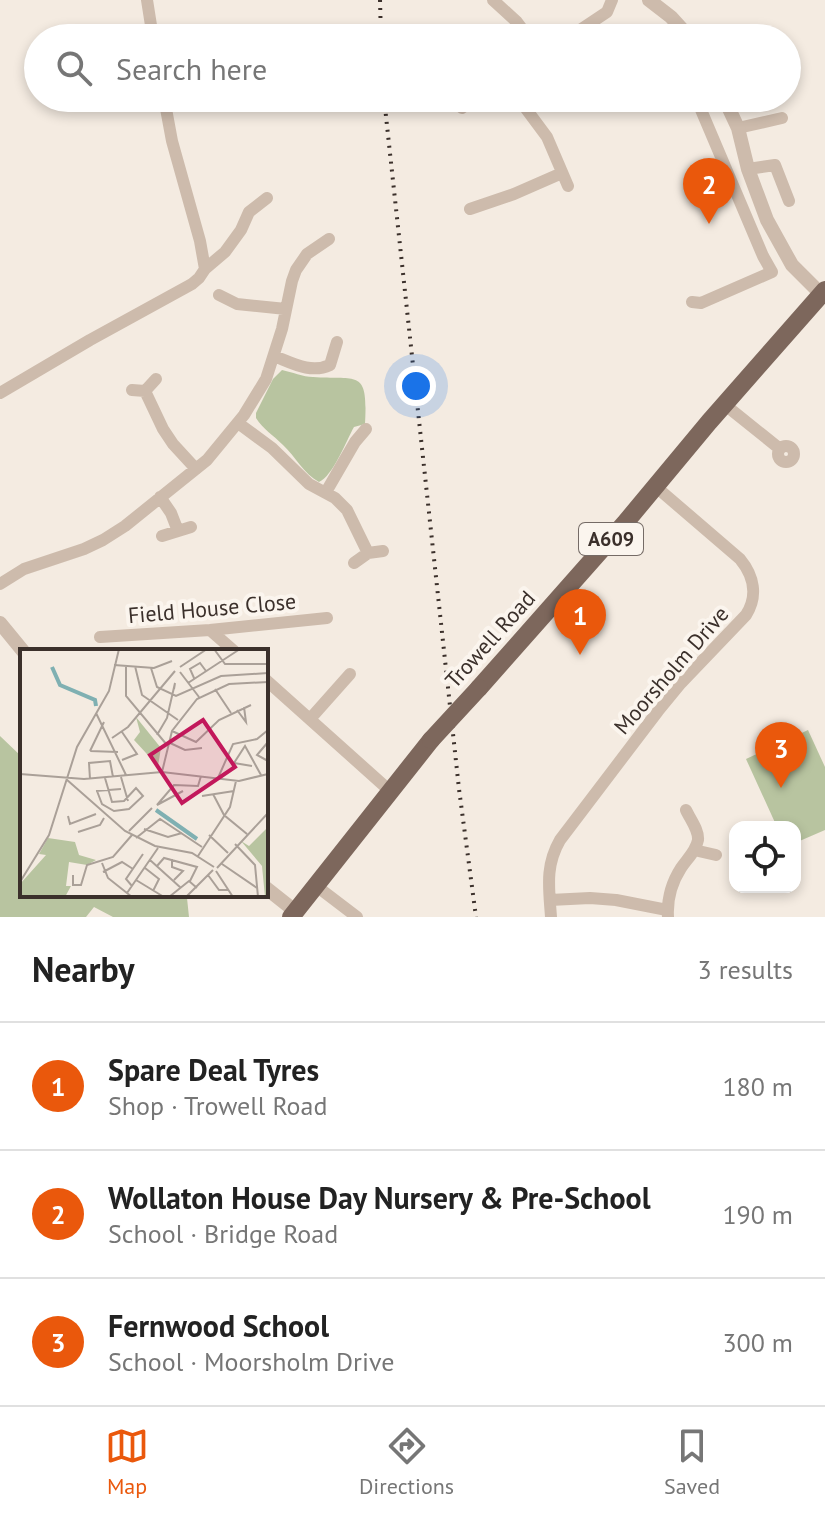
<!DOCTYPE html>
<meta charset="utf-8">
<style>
:root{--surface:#fff;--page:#f6f6f6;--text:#222;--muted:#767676;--line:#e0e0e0;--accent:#ea580c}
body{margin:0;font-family:"PT Sans",sans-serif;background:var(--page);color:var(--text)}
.controls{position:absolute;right:24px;bottom:24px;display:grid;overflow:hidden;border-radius:16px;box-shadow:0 4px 12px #0003}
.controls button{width:72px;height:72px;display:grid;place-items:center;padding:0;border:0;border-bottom:2px solid var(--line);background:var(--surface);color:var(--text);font:40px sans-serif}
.you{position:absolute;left:416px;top:386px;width:28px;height:28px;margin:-20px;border:6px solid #fff;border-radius:50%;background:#1a73e8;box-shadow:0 0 0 12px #1a73e833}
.badge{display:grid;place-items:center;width:52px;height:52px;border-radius:50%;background:var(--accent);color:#fff;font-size:26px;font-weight:700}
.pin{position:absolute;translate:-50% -66px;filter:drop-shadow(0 2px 4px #0008)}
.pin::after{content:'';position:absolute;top:42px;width:28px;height:24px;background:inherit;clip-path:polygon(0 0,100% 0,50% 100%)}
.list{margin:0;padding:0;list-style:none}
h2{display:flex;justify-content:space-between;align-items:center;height:104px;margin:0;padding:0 32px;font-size:34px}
h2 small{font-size:26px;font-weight:400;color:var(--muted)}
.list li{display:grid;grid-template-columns:52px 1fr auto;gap:24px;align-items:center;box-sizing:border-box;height:128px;padding:0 32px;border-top:2px solid var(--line)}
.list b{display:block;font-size:30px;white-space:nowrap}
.list p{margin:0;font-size:26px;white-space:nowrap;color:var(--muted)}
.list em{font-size:26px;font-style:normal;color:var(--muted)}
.icon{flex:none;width:44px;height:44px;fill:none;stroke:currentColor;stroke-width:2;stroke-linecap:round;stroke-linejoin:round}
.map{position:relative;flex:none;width:825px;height:917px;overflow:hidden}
.search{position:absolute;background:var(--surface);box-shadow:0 4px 12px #0003;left:24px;right:24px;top:24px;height:88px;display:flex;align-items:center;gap:20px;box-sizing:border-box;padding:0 28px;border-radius:44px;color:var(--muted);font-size:30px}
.sheet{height:488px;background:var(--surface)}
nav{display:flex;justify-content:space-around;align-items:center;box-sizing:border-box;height:112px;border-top:2px solid var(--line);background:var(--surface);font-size:22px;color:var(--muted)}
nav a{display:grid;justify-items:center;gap:4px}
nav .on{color:var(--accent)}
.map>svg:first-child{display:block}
.green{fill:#b8c4a0}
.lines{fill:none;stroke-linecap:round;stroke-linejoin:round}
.minor{stroke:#cdbbac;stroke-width:12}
.tertiary{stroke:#cdbbac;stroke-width:14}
.primary{stroke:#7d675c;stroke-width:18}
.rail{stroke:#3b302b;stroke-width:4;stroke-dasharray:2 6;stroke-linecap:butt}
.primary-bridge{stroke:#7d675c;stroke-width:18}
.labels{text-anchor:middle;stroke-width:8;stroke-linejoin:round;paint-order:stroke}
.shield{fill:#fbf5ee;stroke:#756b66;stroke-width:2}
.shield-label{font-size:20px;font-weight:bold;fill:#3b302b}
.street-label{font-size:22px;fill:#3b302b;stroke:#fbf5ee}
.inset-river{fill:none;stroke:#7fb0b2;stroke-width:4}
.inset-road{fill:none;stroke:#aaa098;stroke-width:2}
.view{fill:#c2185b;fill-opacity:0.15;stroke:#c2185b;stroke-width:4}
.inset-edge{fill:none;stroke:#3b302b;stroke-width:4}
</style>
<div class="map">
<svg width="825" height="917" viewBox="0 0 825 917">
<rect width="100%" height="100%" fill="#f4ebe1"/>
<path class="green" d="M 282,370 C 292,372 303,377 313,377 C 359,380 368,369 365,424 L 354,427 C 346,441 333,476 319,482 C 304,474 295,456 283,445 C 273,435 263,429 256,418 L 256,413 L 273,379 Z
M 808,730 L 825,767 L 825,830 L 795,843 L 795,827 L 777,827 L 746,759 Z
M 0,736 L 22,757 L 22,895 L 182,895 L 187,898 L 189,917 L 113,917 L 94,907 L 86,917 L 0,917 Z"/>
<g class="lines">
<path class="minor" d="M 147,0 L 153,38
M 493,0 L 517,22 L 529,38
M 667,32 L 670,38
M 568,38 L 607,12 L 612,0
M 518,98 L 547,137 L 568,186
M 462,108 L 466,98
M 738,128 L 782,118
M 748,169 L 775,165 L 789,201
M 470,209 L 514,194 L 562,173
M 205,269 L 225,252 L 241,230 L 249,212 L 267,198
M 219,295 L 237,304 L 286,309
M 692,302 L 701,303 L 772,272 L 763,256 L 696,98
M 274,356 C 292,363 311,374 330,365 L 337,342
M 132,390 L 145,391 L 156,379
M 145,391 L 163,429 L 173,444 L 196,469
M 0,393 L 90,340 L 192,284 L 199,278 L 205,269 L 200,241 L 172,141 L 164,98
M 724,404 L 780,449
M 238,423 L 272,448 L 309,484 L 335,498 L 347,510 L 368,553
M778 454a8 8 0 1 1 16 0a8 8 0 1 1-16 0Z
M 326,492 L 355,442 L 366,429
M 160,497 L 171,513 L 178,531
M 162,536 L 191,527
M 354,563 L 368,553 L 383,551
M 0,584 L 24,569 L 84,549 L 103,540 L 125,526 L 207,460 L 244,415 L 266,379 L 282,329 L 292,281 L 296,270 L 307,254 L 329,239
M 210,630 L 234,651
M 100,637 L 210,630 L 327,618
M 266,680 L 390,791
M 310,719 L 350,674
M 694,850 L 716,855
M 315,885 L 357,917
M 550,900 L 590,898 L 616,900 L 667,910
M 551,917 C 549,888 545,866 560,840 L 658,711 L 681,683 L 746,615 C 758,596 754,576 740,559 L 655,486
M 668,917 C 667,900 672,882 681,868 C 687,859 696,851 698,840 C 699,830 690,819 686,810"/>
<path class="tertiary" d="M 649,0 L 671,17 L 690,38
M 724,98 L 738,128 L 748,169 L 767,220 L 792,265 L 821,294
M 0,623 L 23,651
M 266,888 L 295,911"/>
<path class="primary" d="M 479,688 L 625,523 L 709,422 L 825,290
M 291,917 L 431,740"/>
<path class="rail" d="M 380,0 L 381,38
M 384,98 L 459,789 L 476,917"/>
<path class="primary-bridge" d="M 431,740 L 479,688"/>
</g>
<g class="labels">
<rect class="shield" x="579" y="523" width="64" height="32" rx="6"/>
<g class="shield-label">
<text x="611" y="546">A609</text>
</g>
<g class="street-label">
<text transform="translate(212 608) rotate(-5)" y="8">Field House Close</text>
<text transform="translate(490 639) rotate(-48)" y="8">Trowell Road</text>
<text transform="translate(671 670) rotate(-49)" y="8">Moorsholm Drive</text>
</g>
</g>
<g transform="translate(20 649)">
<rect width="248" height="248" fill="#f4ebe1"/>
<path d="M 116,68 L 141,99 L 138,117 L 114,91 L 120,83 ZM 248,178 L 248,248 L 245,248 L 242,217 L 221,192 L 229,197 ZM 28,189 L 55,193 L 59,206 L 76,211 L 67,216 L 49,213 L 46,237 L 51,237 L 45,248 L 0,248 L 0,235 L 26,206 L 19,205 Z" fill="#b8c4a0"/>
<path class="inset-river" d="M 32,18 L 40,36 L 75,51 L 76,57M 136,161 L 177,190"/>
<path class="inset-road" d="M 194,0 L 205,15 L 248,15M 94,16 L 134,19 L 152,12M 106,16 L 106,47 L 147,96M 115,17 L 122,46 L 158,71M 160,18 L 187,0M 131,19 L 137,38 L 156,47 L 201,27 L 248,24M 160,23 L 179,48M 174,29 L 170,20 L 180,14 L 186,22M 168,34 L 220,0M 195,40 L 211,64M 217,61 L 226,73 L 224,58M 76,64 L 106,126M 152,82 L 176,93 L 199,71 L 231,56M 102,83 L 117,105 L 102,111M 137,86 L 147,69 L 155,34 L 154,40M 92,89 L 108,78 L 155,22M 148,93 L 165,101 L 182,99M 248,93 L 237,106 L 248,112M 70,102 L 84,73M 70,102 L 98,103M 232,117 L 214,114 L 225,97 L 241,126M 142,123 L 152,82 L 177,50 L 209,35 L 248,33M 0,125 L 64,130 L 142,123 L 219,132 L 248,125M 101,128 L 108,152M 198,129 L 213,95 L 237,90 L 248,81M 46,130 L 105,182 L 135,197 L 172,204 L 194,218M 70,130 L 69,114 L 90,112 L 93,128M 76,142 L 101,140M 77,142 L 82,155 L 94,162 L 109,160 L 123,147 L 116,139 L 104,152 L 92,153 L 85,129M 163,142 L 137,156 L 154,136 L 178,137 L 181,127M 193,145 L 204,166 L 227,185M 182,147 L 214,142M 48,167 L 50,175 L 76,165M 124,180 L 148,188 L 162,184M 109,182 L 132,159M 58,183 L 80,176 L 84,169M 189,186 L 208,204M 116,189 L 140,170 L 182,198M 215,195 L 235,216 L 238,248M 178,207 L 210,158 L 216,132M 152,210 L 152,218 L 163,222 L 154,231M 130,211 L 161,239M 82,214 L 88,229 L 112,248M 202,215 L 237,239M 137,217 L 144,209 L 177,218 L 170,232M 125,219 L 139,230 L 133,242M 197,219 L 248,164M 196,222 L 213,248M 83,223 L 102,213 L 113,220M 53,226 L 53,236 L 61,236 L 67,216 L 93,208 L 112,186M 188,226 L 199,241 L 209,241M 116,231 L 144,248M 0,233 L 29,186 L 57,98 L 89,42 L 99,0M 112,237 L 106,230 L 123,205M 107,244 L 138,199M 149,248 L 169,232 L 177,239M 166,248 L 193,221"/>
<path class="view" d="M 183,71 L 215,118 L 162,154 L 130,106 Z"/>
<rect width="248" height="248" class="inset-edge"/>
</g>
</svg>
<div class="controls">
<button><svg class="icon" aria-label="locate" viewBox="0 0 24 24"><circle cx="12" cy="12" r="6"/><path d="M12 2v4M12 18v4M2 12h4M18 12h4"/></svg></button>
</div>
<div class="you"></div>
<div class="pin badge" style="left:580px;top:655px">1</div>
<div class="pin badge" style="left:709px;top:224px">2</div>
<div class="pin badge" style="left:781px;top:788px">3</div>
<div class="search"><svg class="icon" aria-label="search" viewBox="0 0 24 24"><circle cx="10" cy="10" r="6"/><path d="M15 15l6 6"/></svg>Search here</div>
</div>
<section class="sheet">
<h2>Nearby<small>3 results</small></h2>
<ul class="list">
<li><span class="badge">1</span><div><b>Spare Deal Tyres</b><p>Shop · Trowell Road</p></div><em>180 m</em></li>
<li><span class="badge">2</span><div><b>Wollaton House Day Nursery &amp; Pre-School</b><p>School · Bridge Road</p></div><em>190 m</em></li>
<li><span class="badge">3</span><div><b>Fernwood School</b><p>School · Moorsholm Drive</p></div><em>300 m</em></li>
</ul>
</section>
<nav>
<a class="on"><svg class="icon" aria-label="map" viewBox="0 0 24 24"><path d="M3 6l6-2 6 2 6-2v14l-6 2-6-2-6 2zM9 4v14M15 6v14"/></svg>Map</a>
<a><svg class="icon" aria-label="directions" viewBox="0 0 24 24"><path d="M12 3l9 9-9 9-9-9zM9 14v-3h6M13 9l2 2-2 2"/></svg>Directions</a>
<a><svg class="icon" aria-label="saved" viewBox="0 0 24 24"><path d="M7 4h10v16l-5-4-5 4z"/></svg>Saved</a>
</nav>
